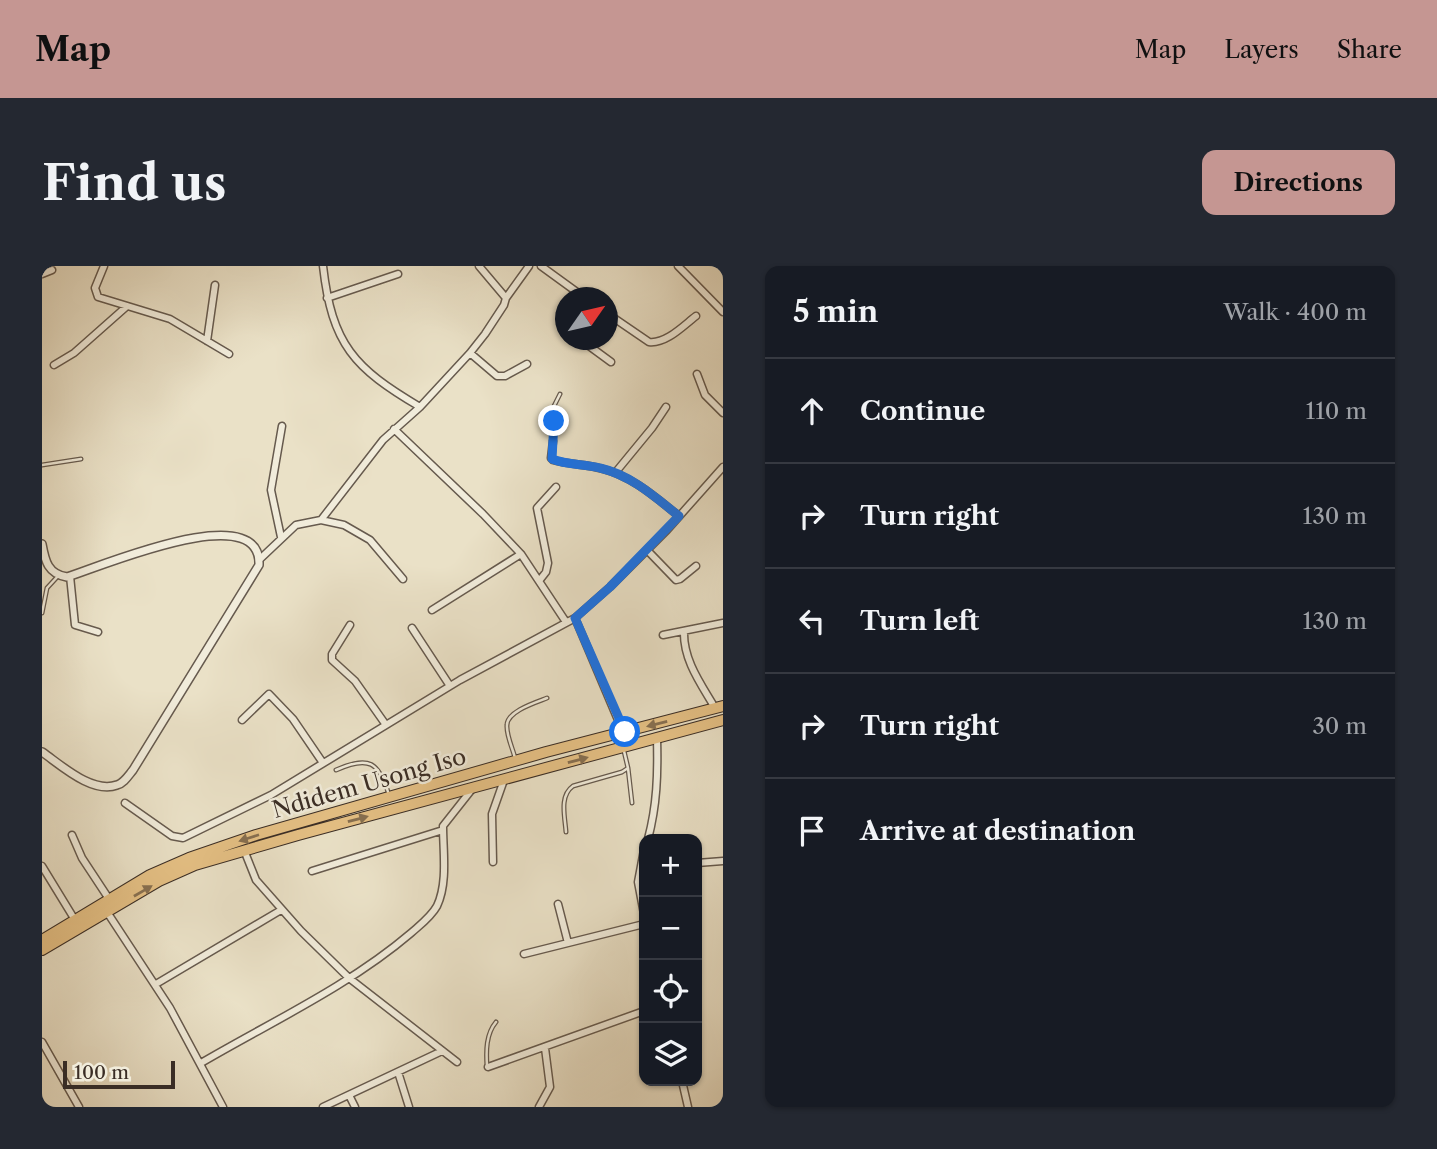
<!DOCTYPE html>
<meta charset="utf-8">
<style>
:root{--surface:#171b24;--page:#242831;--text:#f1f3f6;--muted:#9ea1a6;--line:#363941;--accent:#c59692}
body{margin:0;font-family:"Libre Caslon Text",serif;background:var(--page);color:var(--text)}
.controls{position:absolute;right:21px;bottom:21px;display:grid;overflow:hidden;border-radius:14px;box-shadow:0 2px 5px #0004}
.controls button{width:63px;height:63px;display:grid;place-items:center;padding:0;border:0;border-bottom:2px solid var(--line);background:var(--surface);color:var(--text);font:35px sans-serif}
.compass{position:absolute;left:513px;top:21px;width:63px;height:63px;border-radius:50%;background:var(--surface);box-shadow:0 2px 5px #0004;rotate:56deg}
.scale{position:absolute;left:21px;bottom:18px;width:112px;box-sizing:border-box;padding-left:7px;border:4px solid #3a2d25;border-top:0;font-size:19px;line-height:24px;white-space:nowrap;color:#3a2d25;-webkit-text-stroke:5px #f1ecdb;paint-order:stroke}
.stop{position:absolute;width:21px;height:21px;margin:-16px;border:5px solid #1a73e8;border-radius:50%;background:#fff}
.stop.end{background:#1a73e8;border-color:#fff;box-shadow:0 2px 7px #0008}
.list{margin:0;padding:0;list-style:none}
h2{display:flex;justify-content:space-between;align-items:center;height:91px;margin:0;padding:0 28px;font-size:30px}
h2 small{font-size:23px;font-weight:400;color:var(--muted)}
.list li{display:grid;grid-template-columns:46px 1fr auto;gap:21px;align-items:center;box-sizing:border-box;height:105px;padding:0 28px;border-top:2px solid var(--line)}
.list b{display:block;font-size:26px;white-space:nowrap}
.list em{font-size:23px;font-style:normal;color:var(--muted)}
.icon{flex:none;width:38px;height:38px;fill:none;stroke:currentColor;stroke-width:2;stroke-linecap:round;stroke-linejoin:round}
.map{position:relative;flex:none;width:681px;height:841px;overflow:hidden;border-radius:14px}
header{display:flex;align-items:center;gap:42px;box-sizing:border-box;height:98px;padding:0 35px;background:var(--accent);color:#111}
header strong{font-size:33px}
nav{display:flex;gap:38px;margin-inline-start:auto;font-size:24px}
.intro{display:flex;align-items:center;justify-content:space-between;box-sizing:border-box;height:168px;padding:0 42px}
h1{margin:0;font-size:49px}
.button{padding:18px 32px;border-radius:14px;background:var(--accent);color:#111;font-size:24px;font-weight:700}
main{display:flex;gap:42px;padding:0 42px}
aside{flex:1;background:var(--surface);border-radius:14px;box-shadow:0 2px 5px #0004}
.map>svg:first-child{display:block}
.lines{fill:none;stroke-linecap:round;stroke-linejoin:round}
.service-casing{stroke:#665a4e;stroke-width:5}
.minor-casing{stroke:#665a4e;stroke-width:9}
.tertiary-casing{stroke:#665a4e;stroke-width:10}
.trunk-casing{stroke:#3a2d25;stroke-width:12}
.service{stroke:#f1ecdb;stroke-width:2.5}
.minor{stroke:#f1ecdb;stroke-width:6}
.tertiary{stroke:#f1ecdb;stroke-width:7}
.trunk{stroke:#e5c084;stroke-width:10}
.oneway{fill:#876f50}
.route{stroke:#1a73e8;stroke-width:9}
.labels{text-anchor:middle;stroke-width:5;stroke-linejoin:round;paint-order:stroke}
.street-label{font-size:23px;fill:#3a2d25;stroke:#f1ecdb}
</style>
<header>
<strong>Map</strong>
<nav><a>Map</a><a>Layers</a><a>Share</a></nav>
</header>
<div class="intro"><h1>Find us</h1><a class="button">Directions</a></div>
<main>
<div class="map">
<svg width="681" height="841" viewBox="0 0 681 841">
<rect width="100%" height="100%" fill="#eae1c7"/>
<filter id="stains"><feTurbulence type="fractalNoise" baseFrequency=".00286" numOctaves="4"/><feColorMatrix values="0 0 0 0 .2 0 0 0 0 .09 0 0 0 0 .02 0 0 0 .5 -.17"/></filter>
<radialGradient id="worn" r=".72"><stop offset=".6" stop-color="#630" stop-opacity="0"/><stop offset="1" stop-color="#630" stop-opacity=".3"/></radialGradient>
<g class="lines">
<g class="service-casing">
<path id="service" d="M 511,173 L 512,140 L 518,128
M 0,199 L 39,193
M 0,347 L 5,322 L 17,309
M 473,492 C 471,483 464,469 465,459 C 465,445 495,436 505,432
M 586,502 L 590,537
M 294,504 C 327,489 337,496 347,529
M 524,566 C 523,551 517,530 531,520 L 580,506 L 586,502 L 582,485
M 445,800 C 444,785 444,768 454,756"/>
</g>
<g class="minor-casing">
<path id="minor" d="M 62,0 L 53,22 L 56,31 L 128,53 L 187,88
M 281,0 C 290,79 312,102 378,141
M 437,0 L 464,32
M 499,0 L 543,32
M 636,0 L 681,46
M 0,8 L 10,4
M 285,32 L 356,8
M 566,48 L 607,76 C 624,78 641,60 654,50
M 539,74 L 569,96
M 165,75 L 173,19
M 428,87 L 455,110 L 463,110 L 485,98
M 12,99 L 32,87 L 84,41
M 655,108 L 663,129 L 681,147
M 352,163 L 441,248 L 479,288 L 524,356
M 511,175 L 509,192 L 511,194 C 528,199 545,198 561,203 C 591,211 613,231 637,250
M 573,207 L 610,162 L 624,141
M 279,254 L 341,174 L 378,141 L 428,87 L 443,68 L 462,39 L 464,32 L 487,0
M 239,271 L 229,224 L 240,160
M 605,284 L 634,314 L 638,313 L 654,300
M 218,293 L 254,259 L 279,254 L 302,259 L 328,274 L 361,313
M 28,310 L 33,359 L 56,366
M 497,315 L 504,306 L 506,297 L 495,242 L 514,221
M 390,344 L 479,288
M 533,352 L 587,480
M 308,359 L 290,388 L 290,394 L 313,415 L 344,459
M 370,362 L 408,420
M 642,365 C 641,394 659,418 673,442
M 621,369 L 681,357
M 200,454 L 227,428 L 251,453 L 281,497
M 83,537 L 130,570 L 141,572 L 229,529 L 418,414 L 533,352 L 568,321 L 625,264 L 681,201
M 30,569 L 40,592 L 67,633
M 606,573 C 615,539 616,508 615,472
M 202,584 L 214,614 L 259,665 L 307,712 L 415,796
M 602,584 L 596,616 L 602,648
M 451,596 L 450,548 L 462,514
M 655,597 L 681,595
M 0,600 L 33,654
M 270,605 L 401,564
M 516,638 L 526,677
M 65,646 L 128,742 L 181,841
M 482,688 L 602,658
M 114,718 L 239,644
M 0,776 L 37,841
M 159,797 C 229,756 307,720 369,667 C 378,659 389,651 395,640 C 406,617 401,585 401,560 L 431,522
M 446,801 L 602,745
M 356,806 L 367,841
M 640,815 L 646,841
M 307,829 L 313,841
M 281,841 L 400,785
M 497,841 L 508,821 L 503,782"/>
</g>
<g class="tertiary-casing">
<path id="tertiary" d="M 0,278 C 3,295 6,308 25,311 C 53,303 220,230 217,299 L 91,504 C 86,510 82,517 75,519 C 50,528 19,499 0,486"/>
</g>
<g class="trunk-casing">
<path id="trunk" d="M 0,674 L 108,609 L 147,592 L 214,569 L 504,486 L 681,440
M 0,684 L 117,615 L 153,599 L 256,569 L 681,454"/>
</g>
<use href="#service" class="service"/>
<use href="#minor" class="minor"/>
<use href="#tertiary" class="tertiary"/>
<use href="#trunk" class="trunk"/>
</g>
<defs><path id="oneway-solid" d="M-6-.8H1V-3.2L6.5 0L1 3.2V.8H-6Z" transform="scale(1.75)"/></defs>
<g class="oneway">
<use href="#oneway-solid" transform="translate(615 458) rotate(166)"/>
<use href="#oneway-solid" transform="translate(536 494) rotate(-15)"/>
<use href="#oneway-solid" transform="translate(316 553) rotate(-15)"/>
<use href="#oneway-solid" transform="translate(207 572) rotate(162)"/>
<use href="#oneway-solid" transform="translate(101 625) rotate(-30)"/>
</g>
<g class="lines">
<path class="route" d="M 512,155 L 510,193 C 525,199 542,198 558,202 C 589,209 613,231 637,250 L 568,321 L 533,352 L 583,466"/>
</g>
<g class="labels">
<g class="street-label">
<text transform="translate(327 517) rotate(-16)" y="8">Ndidem Usong Iso</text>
</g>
</g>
<rect width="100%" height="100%" filter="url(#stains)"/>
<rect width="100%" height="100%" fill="url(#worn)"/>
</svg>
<div class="controls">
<button>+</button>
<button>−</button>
<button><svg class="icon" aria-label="locate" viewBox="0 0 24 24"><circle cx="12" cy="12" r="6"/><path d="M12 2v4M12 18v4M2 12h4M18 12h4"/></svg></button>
<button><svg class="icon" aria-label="layers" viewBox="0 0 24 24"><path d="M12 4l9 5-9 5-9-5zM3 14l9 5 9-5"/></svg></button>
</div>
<svg class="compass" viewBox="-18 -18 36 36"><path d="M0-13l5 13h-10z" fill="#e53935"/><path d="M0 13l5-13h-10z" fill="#9ea1a6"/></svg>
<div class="scale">100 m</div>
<div class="stop" style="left:583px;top:466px"></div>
<div class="stop end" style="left:512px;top:155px"></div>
</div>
<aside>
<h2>5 min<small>Walk · 400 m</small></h2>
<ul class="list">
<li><svg class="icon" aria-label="ahead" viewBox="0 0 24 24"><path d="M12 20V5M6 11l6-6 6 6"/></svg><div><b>Continue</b></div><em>110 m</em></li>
<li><svg class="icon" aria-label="right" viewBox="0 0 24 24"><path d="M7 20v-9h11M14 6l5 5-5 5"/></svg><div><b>Turn right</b></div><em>130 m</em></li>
<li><svg class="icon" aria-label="left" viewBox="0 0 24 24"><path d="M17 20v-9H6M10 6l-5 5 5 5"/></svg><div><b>Turn left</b></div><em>130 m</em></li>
<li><svg class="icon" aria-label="right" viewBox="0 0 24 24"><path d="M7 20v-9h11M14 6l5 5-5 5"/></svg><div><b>Turn right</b></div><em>30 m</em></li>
<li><svg class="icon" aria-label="arrive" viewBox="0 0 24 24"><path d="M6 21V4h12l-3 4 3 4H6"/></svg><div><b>Arrive at destination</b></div></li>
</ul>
</aside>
</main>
